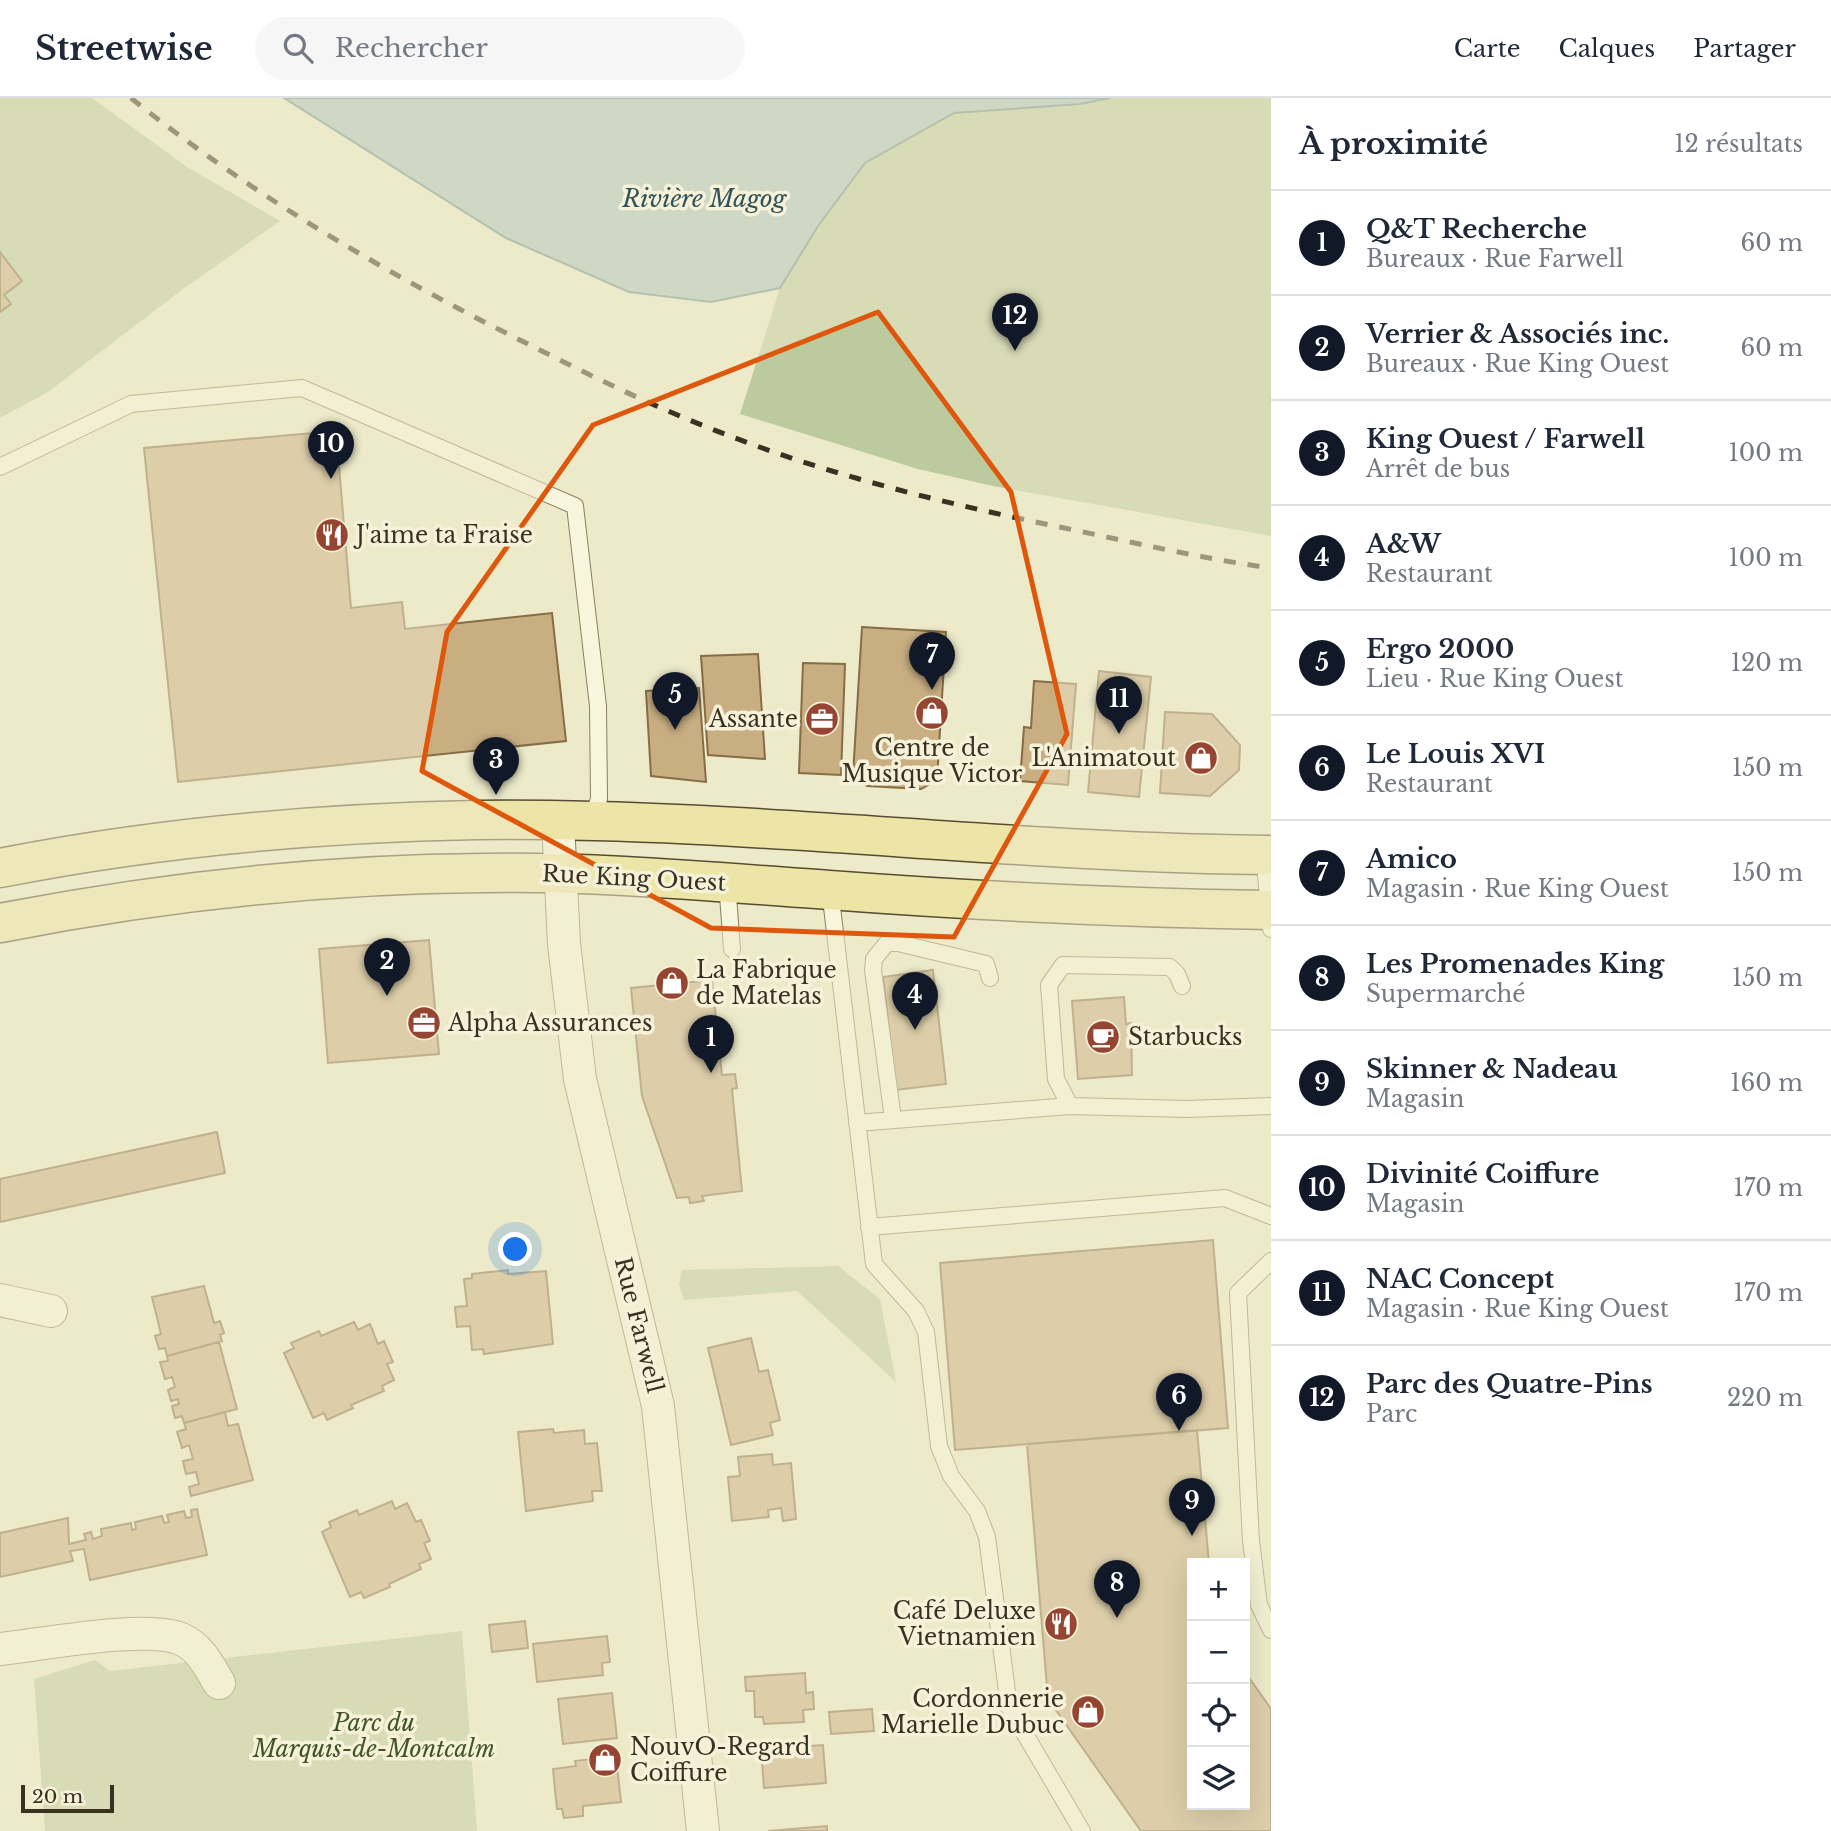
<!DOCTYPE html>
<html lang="fr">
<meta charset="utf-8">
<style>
:root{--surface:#fff;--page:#f6f6f7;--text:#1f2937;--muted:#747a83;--line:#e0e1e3;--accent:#111827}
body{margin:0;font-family:"Libre Baskerville",serif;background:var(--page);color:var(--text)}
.controls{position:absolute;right:21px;bottom:21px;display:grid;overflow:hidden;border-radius:0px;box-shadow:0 7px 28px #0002}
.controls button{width:63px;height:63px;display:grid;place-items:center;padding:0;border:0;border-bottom:2px solid var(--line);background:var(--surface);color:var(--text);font:35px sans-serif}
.scale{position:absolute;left:21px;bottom:18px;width:93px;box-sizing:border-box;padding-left:7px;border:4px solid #3a3221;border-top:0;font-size:19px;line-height:24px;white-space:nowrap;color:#3a3221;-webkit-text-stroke:5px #f5f2d9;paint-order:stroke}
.you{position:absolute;left:516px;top:1152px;width:24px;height:24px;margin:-18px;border:5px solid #fff;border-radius:50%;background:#1a73e8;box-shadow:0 0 0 10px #1a73e833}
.badge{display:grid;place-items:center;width:46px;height:46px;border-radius:50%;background:var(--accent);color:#fff;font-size:23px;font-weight:700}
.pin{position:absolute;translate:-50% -58px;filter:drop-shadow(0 2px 4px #0008)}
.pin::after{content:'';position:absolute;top:37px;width:24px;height:21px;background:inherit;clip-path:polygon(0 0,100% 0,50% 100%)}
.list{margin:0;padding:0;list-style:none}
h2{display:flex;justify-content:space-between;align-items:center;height:91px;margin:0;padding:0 28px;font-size:30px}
h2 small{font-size:23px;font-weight:400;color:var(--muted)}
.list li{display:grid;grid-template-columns:46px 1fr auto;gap:21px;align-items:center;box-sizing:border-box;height:105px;padding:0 28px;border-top:2px solid var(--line)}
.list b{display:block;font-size:26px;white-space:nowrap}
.list p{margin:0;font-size:23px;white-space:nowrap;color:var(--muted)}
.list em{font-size:23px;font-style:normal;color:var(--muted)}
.icon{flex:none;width:38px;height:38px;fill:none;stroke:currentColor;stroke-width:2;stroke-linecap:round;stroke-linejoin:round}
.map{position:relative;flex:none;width:1271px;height:1733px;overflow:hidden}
header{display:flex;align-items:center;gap:42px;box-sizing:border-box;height:98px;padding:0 35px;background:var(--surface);border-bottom:2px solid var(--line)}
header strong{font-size:33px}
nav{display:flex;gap:38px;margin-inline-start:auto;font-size:24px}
.search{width:490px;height:63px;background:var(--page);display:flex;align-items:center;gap:18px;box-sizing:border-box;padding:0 24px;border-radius:38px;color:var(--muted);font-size:26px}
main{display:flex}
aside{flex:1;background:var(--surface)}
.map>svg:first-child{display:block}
.green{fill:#bccb9e}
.water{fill:#aac2bf;stroke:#71908e;stroke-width:2}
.building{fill:#c9ae82;stroke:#876d46;stroke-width:2}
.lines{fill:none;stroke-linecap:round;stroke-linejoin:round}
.lane-casing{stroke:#897e5f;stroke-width:18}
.street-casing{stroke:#897e5f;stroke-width:34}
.primary-casing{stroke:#574b32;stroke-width:41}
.lane{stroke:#f8f5dd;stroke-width:16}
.street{stroke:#f8f5dd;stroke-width:32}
.primary{stroke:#ede5a5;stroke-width:38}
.rail{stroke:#3a3221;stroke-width:5;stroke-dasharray:12 12;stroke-linecap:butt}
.marked{fill:none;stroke:#df570d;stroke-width:5;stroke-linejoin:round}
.labels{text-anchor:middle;stroke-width:7;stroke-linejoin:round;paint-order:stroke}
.poi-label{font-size:23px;fill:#3a3221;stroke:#f5f2d9;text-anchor:start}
.street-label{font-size:23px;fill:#3a3221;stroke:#f5f2d9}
.park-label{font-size:23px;font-style:italic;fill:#415529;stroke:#f5f2d9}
.water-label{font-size:24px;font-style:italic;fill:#325359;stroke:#f5f2d9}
</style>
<header>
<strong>Streetwise</strong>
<div class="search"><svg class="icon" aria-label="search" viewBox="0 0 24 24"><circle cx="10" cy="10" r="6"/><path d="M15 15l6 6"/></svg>Rechercher</div>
<nav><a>Carte</a><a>Calques</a><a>Partager</a></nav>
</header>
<main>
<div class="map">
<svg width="1271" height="1733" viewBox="0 0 1271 1733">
<rect width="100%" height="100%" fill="#edeaca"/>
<path class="green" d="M 0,0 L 92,0 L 187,69 L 280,123 L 183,191 L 48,294 L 0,320 Z
M 1110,0 L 1271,0 L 1271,438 L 993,388 L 918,371 L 740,316 L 780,190 L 818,128 L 865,65 L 954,15 L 1080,6 Z
M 838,1168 L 880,1201 L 896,1284 L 797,1193 L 684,1202 L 679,1186 L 682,1172 Z
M 462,1533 L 477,1733 L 45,1733 L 34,1581 L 95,1562 L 110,1573 Z"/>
<path class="water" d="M 284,0 L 1110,0 L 1080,6 L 954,15 L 865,65 L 818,128 L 780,190 L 711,204 L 629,194 L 506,140 Z"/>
<path class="building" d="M 0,154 L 22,183 L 4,197 L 11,206 L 0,214 Z
M 336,333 L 351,510 L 402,504 L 405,531 L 552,515 L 566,643 L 178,684 L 144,350 Z
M 862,529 L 946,534 L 937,682 L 921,691 L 867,688 L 853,677 Z
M 758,556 L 765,661 L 708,657 L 701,558 Z
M 803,565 L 845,566 L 841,677 L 799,675 Z
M 1099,573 L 1151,579 L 1139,699 L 1088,694 Z
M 1034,583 L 1076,586 L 1068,687 L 1020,683 L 1024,629 L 1031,630 Z
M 699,590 L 706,684 L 651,678 L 646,593 Z
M 1165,614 L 1212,616 L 1240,647 L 1239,672 L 1210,698 L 1160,695 Z
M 429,842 L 439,956 L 328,965 L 319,851 Z
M 933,872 L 946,986 L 896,992 L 883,879 Z
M 712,882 L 722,977 L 735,976 L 737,990 L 732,991 L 742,1093 L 702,1098 L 704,1103 L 690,1105 L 689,1099 L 677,1100 L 642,998 L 631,890 Z
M 1124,899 L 1126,926 L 1131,925 L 1132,977 L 1078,981 L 1072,903 Z
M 217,1034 L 225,1075 L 0,1124 L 0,1081 Z
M 1213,1142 L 1228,1330 L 955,1352 L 940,1165 Z
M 508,1172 L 508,1176 L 546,1173 L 553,1246 L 484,1256 L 483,1251 L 472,1252 L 470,1228 L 457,1229 L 455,1209 L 467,1208 L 464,1181 L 472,1180 L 472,1176 Z
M 204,1188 L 214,1225 L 220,1223 L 224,1235 L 220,1237 L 222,1243 L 167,1258 L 165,1250 L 159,1251 L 155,1238 L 161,1236 L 152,1199 Z
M 354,1224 L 358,1232 L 370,1226 L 378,1246 L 384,1243 L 393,1264 L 387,1266 L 394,1282 L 382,1288 L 384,1293 L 351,1307 L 353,1310 L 327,1322 L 324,1315 L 313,1320 L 284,1255 L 294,1250 L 291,1245 L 319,1233 L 321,1238 Z
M 751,1240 L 759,1274 L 768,1272 L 780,1322 L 770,1325 L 773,1337 L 731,1347 L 708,1250 Z
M 219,1244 L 237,1311 L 184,1325 L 182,1318 L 175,1320 L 172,1308 L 179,1306 L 178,1301 L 171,1303 L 168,1292 L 175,1289 L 172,1279 L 165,1281 L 160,1264 L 168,1263 L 167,1258 Z
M 225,1314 L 228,1328 L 238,1326 L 253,1382 L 191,1398 L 189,1389 L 199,1386 L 196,1374 L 186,1376 L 183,1363 L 193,1361 L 189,1347 L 182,1350 L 177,1334 L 186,1331 L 184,1325 Z
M 553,1331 L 554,1335 L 584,1332 L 585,1346 L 597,1345 L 602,1393 L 592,1393 L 593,1403 L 526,1413 L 518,1334 Z
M 1197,1332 L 1209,1465 L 1192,1465 L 1192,1707 L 1245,1707 L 1245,1574 L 1271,1611 L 1271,1733 L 1141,1733 L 1048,1601 L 1027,1346 Z
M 772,1356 L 773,1367 L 791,1365 L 796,1421 L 783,1423 L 781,1410 L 768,1412 L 769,1419 L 732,1423 L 728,1379 L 740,1378 L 738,1359 Z
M 392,1403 L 395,1411 L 407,1405 L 416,1424 L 421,1422 L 430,1443 L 424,1445 L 431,1461 L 419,1466 L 421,1471 L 389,1486 L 390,1489 L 364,1500 L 361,1494 L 350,1499 L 322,1434 L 331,1429 L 329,1424 L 357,1412 L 359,1417 Z
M 197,1411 L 207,1457 L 90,1482 L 84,1451 L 70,1453 L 73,1463 L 0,1479 L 0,1435 L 68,1420 L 69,1446 L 86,1442 L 84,1436 L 91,1434 L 93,1441 L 102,1438 L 101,1431 L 131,1425 L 132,1432 L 136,1431 L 135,1424 L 162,1418 L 164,1425 L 169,1424 L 167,1417 L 184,1413 L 186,1420 L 192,1419 L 191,1412 Z
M 525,1523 L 528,1550 L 492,1554 L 489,1527 Z
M 607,1538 L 610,1564 L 602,1565 L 603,1577 L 537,1584 L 533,1546 Z
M 805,1575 L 806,1595 L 813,1594 L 814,1611 L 803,1612 L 804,1624 L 764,1626 L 763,1619 L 755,1619 L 754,1593 L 746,1593 L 745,1579 Z
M 612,1595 L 617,1640 L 563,1646 L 558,1601 Z
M 872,1611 L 874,1633 L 831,1636 L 829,1614 Z
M 823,1647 L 826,1685 L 764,1690 L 761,1651 Z
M 616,1658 L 621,1704 L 583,1708 L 583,1718 L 564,1720 L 562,1711 L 557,1711 L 553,1671 L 576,1668 L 575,1663 Z
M 827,1728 L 827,1733 L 768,1733 Z"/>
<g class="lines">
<g class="lane-casing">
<path id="lane" d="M 0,369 L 131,306 L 302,290 L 575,408 L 598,608 L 599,701 L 591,723
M 1264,757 L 1271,831
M 727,784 L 732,851
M 830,792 L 874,1166 L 916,1213 L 926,1234 L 939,1348 L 951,1378 L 977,1413 L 987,1439 L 1009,1609 L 1082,1733
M 1070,1008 L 1056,981 L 1049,887 L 1063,867 L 1170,869 L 1177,876 L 1182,888
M 893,1021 L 873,872 L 874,861 L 887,845 L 898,845 L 986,866 L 990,880
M 857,1025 L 1070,1008 L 1188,1011 L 1271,1008
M 869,1129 L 1225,1100 L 1271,1118
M 1271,1163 L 1238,1195 L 1251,1443 L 1259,1507 L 1271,1532"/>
</g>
<g class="street-casing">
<path id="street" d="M 558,724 L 564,846 L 580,981 L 658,1308 L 703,1733
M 0,1202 L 51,1213
M 0,1551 C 41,1547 147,1526 181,1541 C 201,1550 209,1568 219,1585"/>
</g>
<g class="primary-casing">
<path id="primary" d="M 0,770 C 157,739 317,725 477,722 C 742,719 1006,755 1271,757
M 0,825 C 160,794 320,776 484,775 C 599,773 714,784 829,792 C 976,803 1124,810 1271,812"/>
</g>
<use href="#lane" class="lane"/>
<use href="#street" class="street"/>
<use href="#primary" class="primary"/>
<path class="rail" d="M 131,0 C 254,99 394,180 536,250 C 599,282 663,313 730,338 C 841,381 957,408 1074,432 C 1140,446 1205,461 1271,470"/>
</g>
<path d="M0 0H1271V1733H0ZM 878,214 L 1011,394 L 1067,636 L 954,839 L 711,830 L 422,673 L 447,534 L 593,327 Z" fill="#edeaca" fill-opacity=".55" fill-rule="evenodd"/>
<path class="marked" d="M 878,214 L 1011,394 L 1067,636 L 954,839 L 711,830 L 422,673 L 447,534 L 593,327 Z"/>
<defs>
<g id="restaurant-disc" transform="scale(1.75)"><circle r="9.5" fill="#954532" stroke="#f5f2d9"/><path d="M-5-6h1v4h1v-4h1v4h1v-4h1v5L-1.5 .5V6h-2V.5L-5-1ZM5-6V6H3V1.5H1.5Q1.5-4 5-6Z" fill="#fff"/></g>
<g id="shop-disc" transform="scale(1.75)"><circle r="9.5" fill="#954532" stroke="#f5f2d9"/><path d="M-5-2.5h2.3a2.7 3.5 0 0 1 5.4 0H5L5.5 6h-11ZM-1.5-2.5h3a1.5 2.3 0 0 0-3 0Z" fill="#fff"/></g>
<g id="office-disc" transform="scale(1.75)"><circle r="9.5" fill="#954532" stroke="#f5f2d9"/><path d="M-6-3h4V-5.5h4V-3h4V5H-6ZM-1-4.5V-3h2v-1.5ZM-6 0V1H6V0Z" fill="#fff"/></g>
<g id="cafe-disc" transform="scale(1.75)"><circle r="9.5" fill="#954532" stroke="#f5f2d9"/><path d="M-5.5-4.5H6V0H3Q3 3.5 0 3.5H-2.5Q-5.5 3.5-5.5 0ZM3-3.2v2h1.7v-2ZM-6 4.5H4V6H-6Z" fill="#fff"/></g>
</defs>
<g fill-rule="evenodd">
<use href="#restaurant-disc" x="332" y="437"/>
<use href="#shop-disc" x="932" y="615"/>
<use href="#office-disc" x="822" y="621"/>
<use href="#shop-disc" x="1201" y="660"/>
<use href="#shop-disc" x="672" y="885"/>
<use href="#office-disc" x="424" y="925"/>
<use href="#cafe-disc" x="1103" y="939"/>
<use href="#restaurant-disc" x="1061" y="1526"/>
<use href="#shop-disc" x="1088" y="1614"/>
<use href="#shop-disc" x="605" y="1662"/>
</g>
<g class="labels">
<g class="poi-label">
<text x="356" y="445">J'aime ta Fraise</text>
<text x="798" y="629" text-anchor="end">Assante</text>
<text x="932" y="658" text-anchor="middle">Centre de<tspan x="932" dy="26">Musique Victor</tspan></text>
<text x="1176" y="668" text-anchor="end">L'Animatout</text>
<text x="696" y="880">La Fabrique<tspan x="696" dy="26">de Matelas</tspan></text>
<text x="448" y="933">Alpha Assurances</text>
<text x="1128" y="947">Starbucks</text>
<text x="1036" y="1521" text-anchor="end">Café Deluxe<tspan x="1036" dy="26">Vietnamien</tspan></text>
<text x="1064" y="1609" text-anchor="end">Cordonnerie<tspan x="1064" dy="26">Marielle Dubuc</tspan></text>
<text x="630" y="1657">NouvO-Regard<tspan x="630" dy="26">Coiffure</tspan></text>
</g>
<g class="street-label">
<text transform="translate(634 780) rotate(3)" y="8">Rue King Ouest</text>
<text transform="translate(639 1227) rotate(76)" y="8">Rue Farwell</text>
</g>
<g class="park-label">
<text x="374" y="1633">Parc du<tspan x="374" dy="26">Marquis-de-Montcalm</tspan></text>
</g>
<g class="water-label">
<text x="704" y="109">Rivière Magog</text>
</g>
</g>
</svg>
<div class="controls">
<button>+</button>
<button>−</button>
<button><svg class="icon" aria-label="locate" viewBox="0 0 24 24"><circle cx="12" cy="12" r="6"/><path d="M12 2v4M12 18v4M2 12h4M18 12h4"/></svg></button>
<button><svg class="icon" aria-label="layers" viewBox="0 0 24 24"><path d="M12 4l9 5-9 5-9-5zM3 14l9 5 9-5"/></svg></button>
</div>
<div class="scale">20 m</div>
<div class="you"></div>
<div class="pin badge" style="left:711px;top:975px">1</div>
<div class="pin badge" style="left:387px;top:898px">2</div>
<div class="pin badge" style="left:496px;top:697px">3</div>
<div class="pin badge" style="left:915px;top:932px">4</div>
<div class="pin badge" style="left:675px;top:632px">5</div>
<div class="pin badge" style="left:1179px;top:1333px">6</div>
<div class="pin badge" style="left:932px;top:592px">7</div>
<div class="pin badge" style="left:1117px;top:1520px">8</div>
<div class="pin badge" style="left:1192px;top:1438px">9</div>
<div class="pin badge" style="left:331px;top:381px">10</div>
<div class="pin badge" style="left:1119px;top:636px">11</div>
<div class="pin badge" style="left:1015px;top:253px">12</div>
</div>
<aside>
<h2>À proximité<small>12 résultats</small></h2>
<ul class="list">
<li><span class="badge">1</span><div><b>Q&amp;T Recherche</b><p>Bureaux · Rue Farwell</p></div><em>60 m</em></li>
<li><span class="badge">2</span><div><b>Verrier &amp; Associés inc.</b><p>Bureaux · Rue King Ouest</p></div><em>60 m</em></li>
<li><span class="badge">3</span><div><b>King Ouest / Farwell</b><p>Arrêt de bus</p></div><em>100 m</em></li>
<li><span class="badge">4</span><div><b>A&amp;W</b><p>Restaurant</p></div><em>100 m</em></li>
<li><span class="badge">5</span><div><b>Ergo 2000</b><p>Lieu · Rue King Ouest</p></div><em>120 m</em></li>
<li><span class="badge">6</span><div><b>Le Louis XVI</b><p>Restaurant</p></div><em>150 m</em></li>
<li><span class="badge">7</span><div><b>Amico</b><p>Magasin · Rue King Ouest</p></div><em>150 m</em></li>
<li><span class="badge">8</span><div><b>Les Promenades King</b><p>Supermarché</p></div><em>150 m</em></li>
<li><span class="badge">9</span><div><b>Skinner &amp; Nadeau</b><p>Magasin</p></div><em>160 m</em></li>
<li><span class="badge">10</span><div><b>Divinité Coiffure</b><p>Magasin</p></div><em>170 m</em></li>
<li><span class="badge">11</span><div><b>NAC Concept</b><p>Magasin · Rue King Ouest</p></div><em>170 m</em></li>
<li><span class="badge">12</span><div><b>Parc des Quatre-Pins</b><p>Parc</p></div><em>220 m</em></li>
</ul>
</aside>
</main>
